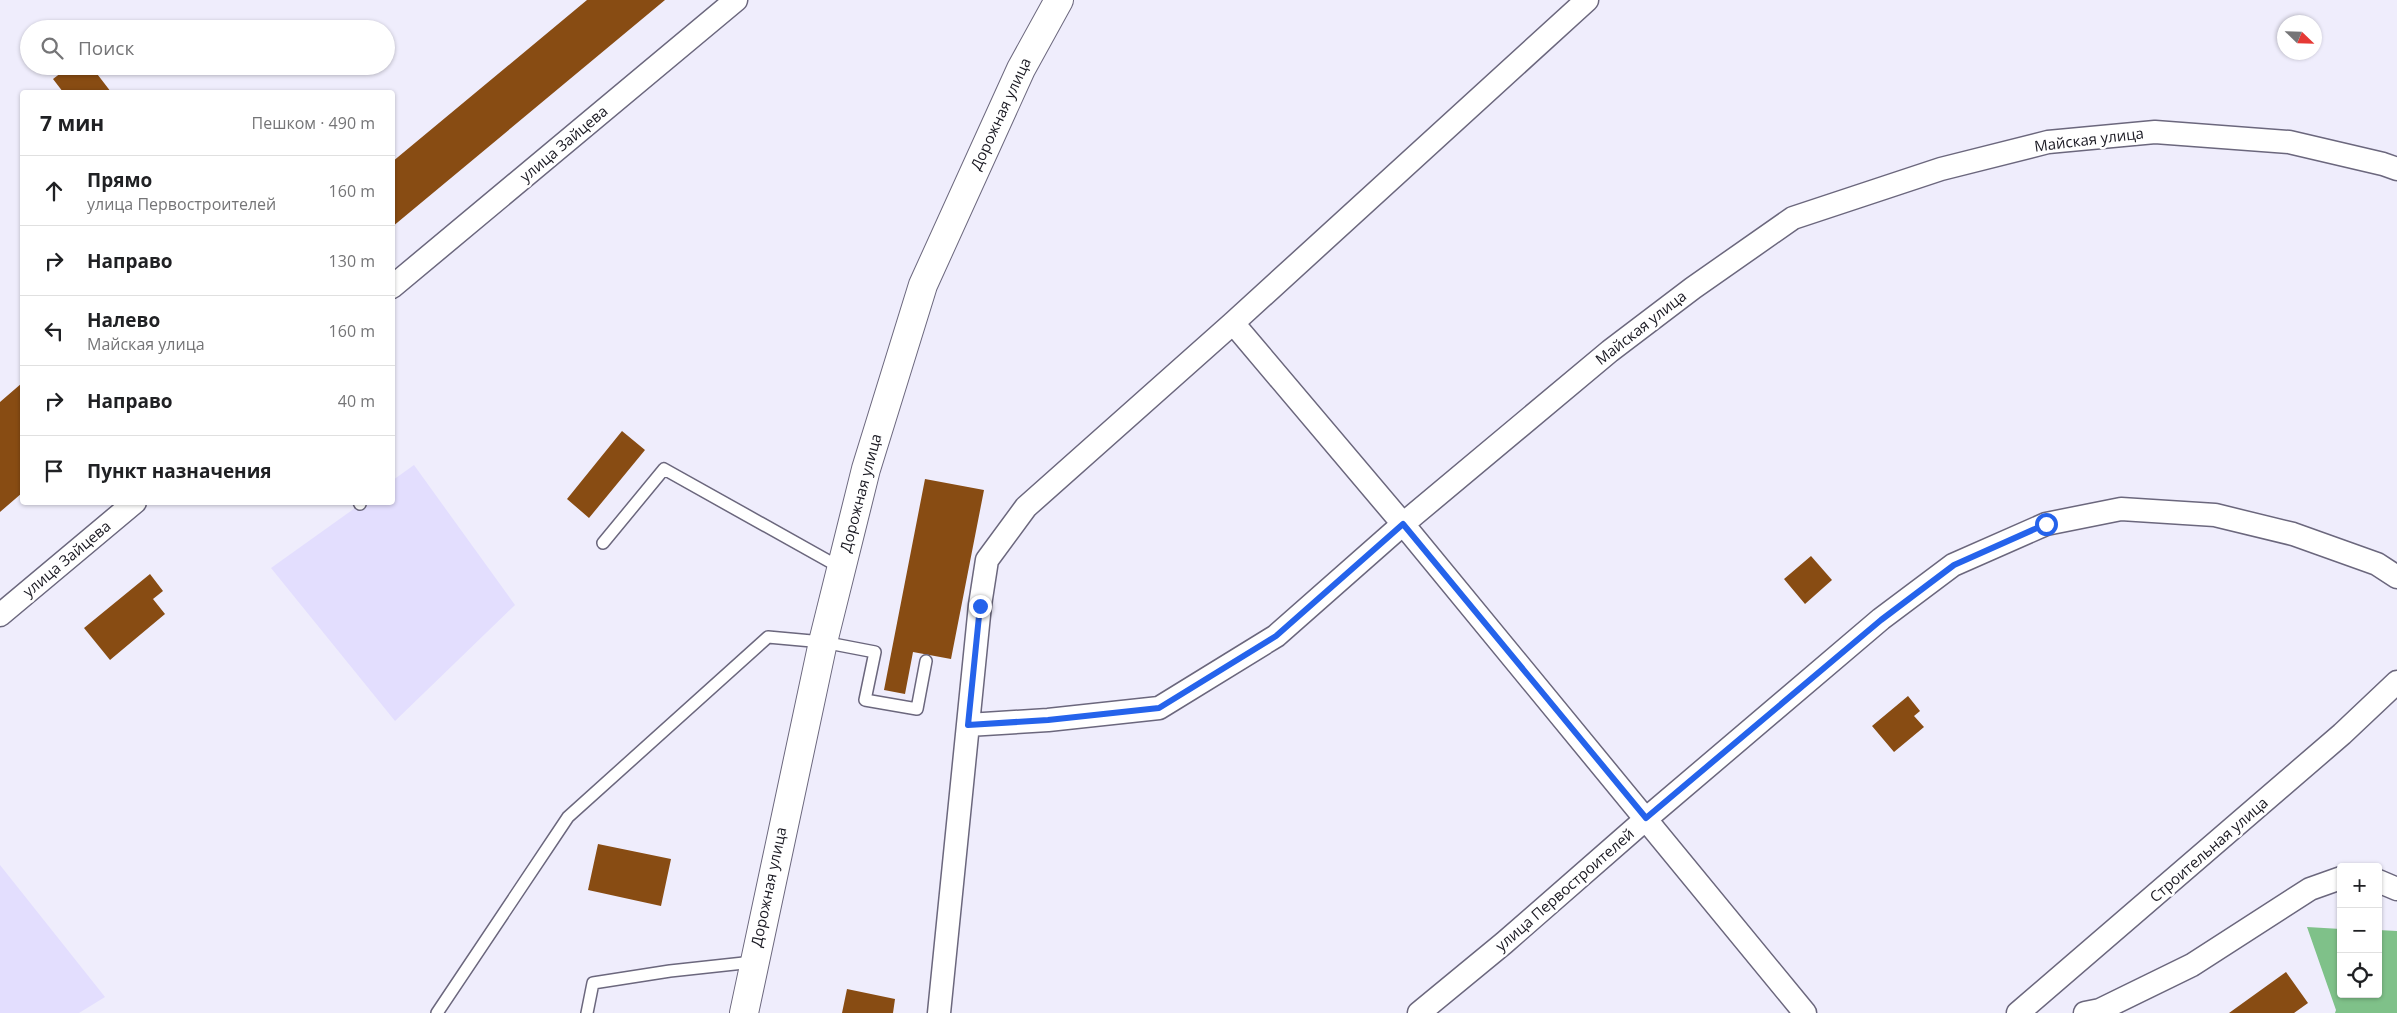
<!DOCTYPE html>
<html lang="ru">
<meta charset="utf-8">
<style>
:root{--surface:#fff;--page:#f6f6f6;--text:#202124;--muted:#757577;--line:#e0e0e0}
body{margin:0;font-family:"Open Sans",sans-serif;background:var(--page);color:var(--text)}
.controls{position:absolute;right:15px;bottom:15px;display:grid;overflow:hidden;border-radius:5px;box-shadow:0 1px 4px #0004}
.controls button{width:45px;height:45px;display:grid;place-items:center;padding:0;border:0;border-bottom:1px solid var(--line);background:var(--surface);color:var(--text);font:25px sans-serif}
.compass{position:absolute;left:2277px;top:15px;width:45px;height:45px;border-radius:50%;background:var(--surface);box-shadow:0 1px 4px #0004;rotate:113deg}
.stop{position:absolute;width:15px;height:15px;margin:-11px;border:4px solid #2563eb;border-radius:50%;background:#fff}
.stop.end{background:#2563eb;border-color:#fff;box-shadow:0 1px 5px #0008}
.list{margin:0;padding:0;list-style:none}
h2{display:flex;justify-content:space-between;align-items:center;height:65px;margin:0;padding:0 20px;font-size:21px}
h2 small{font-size:16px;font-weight:400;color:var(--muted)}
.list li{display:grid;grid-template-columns:32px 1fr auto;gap:15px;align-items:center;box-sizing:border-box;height:70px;padding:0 20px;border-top:1px solid var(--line)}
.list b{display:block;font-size:19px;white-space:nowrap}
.list p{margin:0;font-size:16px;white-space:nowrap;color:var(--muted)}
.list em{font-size:16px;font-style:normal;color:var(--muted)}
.icon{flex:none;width:28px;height:28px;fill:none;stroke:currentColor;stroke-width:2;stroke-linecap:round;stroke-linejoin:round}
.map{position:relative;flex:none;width:2397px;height:1013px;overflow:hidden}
.search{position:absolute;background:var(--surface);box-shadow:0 1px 4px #0004;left:20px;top:20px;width:375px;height:55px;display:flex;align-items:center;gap:12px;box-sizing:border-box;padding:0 18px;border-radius:28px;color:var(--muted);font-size:19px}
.panel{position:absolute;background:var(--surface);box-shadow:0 1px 4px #0004;left:20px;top:90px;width:375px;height:415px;border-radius:5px}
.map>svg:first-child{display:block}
.built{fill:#e3defe}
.forest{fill:#7fc189}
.building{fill:#884c13}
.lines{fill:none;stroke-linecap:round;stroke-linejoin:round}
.service-casing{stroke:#6b677d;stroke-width:14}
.minor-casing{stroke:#6b677d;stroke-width:25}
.tertiary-casing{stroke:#6b677d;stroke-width:30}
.service{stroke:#fff;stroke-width:11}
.minor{stroke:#fff;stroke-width:22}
.tertiary{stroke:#fff;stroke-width:28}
.route{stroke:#2563eb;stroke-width:6}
.labels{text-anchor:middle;stroke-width:5;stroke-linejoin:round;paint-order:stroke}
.street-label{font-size:15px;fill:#191821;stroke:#fff}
</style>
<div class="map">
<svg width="2397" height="1013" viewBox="0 0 2397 1013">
<rect width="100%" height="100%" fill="#efedfc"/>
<path class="built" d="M 414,465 L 515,605 L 395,721 L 271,568 L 362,503 L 392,502 L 393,480 Z
M 0,865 L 105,997 L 79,1013 L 0,1013 Z"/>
<path class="forest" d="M 2307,927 L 2341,929 L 2341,994 L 2378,994 L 2378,930 L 2397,931 L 2397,1013 L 2335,1013 L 2336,1010 Z"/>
<path class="building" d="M 587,0 L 665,0 L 392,227 L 392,162 Z
M 70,66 L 91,66 L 111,92 L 63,92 L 53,79 Z
M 22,383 L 22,493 L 0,512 L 0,402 Z
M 622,431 L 645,450 L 589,518 L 567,499 Z
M 925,479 L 984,490 L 951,659 L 913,652 L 905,694 L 884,690 Z
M 1811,556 L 1832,580 L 1805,604 L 1784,579 Z
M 150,574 L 163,591 L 153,599 L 165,614 L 110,660 L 84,628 Z
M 1908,696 L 1920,711 L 1914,716 L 1924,727 L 1894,752 L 1872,726 Z
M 598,844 L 671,859 L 661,906 L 588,890 Z
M 2286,972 L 2308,1003 L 2294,1013 L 2229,1013 Z
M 847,989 L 895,999 L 893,1013 L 842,1013 Z"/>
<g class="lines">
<g class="service-casing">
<path id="service" d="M 359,502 L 360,504
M 603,543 L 664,469 L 841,568
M 437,1013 L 568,817 L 768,637 L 823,642 L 875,652 L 865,700 L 917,709 L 926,661
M 587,1013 L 593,983 L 670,971 L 753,962"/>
</g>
<g class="minor-casing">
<path id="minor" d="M 392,287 L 736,0
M 1233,323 L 1403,524 L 1805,1013
M 0,615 L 135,502
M 968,725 L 1048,720 L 1159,708 L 1276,636 L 1403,524 L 1610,351 L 1693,288 L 1793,218 L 1941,169 L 2048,142 L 2155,132 L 2289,142 L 2383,164 L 2397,169
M 2378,881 L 2397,889
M 939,1013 L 980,605 L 987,560 L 1026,507 L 1233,323 L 1587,0
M 1419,1013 L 1504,943 L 1647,818 L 1881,619 L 1953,565 L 2046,524 L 2121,509 L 2215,515 L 2293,534 L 2377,564 L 2397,577
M 2018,1013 L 2342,734 L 2397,682
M 2085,1013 L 2100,1010 L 2192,965 L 2310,889 L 2341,878"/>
</g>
<g class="tertiary-casing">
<path id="tertiary" d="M 744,1013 L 823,642 L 866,469 L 923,285 L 1021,69 L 1059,0"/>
</g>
<use href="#service" class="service"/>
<use href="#minor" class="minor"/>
<use href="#tertiary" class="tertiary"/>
</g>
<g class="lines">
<path class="route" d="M 980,606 L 968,725 L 1048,720 L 1159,708 L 1276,636 L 1403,524 L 1646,818 L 1881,620 L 1954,565 L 2046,524"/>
</g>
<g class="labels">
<g class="street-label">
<text transform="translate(1001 114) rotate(-65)" y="5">Дорожная улица</text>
<text transform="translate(2089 140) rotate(-7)" y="5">Майская улица</text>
<text transform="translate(564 144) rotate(-40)" y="5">улица Зайцева</text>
<text transform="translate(1641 328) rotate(-38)" y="5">Майская улица</text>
<text transform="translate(861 493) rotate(-75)" y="5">Дорожная улица</text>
<text transform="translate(67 559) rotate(-40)" y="5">улица Зайцева</text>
<text transform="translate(2209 850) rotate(-41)" y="5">Строительная улица</text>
<text transform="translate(769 887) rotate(-78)" y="5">Дорожная улица</text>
<text transform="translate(1565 890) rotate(-41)" y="5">улица Первостроителей</text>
</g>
</g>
</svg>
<div class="controls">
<button>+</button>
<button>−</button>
<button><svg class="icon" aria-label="locate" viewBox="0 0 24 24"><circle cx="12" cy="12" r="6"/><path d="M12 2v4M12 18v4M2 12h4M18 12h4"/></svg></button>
</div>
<svg class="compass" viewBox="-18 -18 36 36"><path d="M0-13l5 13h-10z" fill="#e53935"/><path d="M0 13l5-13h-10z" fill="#757577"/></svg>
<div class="stop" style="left:2046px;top:524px"></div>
<div class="stop end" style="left:980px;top:606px"></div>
<div class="search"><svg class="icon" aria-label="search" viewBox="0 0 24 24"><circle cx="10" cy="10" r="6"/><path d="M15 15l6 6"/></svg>Поиск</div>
<section class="panel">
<h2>7 мин<small>Пешком · 490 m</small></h2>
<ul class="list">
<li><svg class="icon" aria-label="ahead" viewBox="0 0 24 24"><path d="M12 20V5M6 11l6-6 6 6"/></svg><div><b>Прямо</b><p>улица Первостроителей</p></div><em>160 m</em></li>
<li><svg class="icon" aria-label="right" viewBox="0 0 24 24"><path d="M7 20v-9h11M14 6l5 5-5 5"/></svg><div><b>Направо</b></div><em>130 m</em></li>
<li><svg class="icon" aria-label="left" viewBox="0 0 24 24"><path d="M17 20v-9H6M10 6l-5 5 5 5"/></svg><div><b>Налево</b><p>Майская улица</p></div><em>160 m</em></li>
<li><svg class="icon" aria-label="right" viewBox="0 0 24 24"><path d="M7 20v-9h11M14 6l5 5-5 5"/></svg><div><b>Направо</b></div><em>40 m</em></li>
<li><svg class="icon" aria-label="arrive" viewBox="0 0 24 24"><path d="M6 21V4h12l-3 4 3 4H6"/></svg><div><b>Пункт назначения</b></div></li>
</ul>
</section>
</div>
